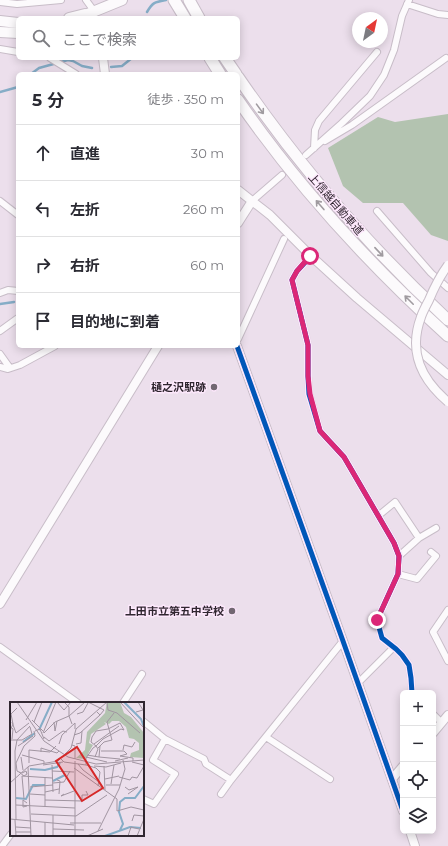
<!DOCTYPE html>
<html lang="ja">
<meta charset="utf-8">
<style>
:root{--surface:#fff;--page:#f7f7f7;--text:#2b2b33;--muted:#7c7c81;--line:#e1e1e2}
body{margin:0;font-family:Montserrat,"Noto Sans JP",sans-serif;background:var(--page);color:var(--text)}
.controls{position:absolute;right:12px;bottom:12px;display:grid;overflow:hidden;border-radius:6px;box-shadow:0 2px 10px #0003}
.controls button{width:36px;height:36px;display:grid;place-items:center;padding:0;border:0;border-bottom:1px solid var(--line);background:var(--surface);color:var(--text);font:20px sans-serif}
.compass{position:absolute;left:352px;top:12px;width:36px;height:36px;border-radius:50%;background:var(--surface);box-shadow:0 2px 10px #0003;rotate:33deg}
.stop{position:absolute;width:12px;height:12px;margin:-9px;border:3px solid #db2777;border-radius:50%;background:#fff}
.stop.end{background:#db2777;border-color:#fff;box-shadow:0 1px 4px #0008}
.list{margin:0;padding:0;list-style:none}
h2{display:flex;justify-content:space-between;align-items:center;height:52px;margin:0;padding:0 16px;font-size:17px}
h2 small{font-size:13px;font-weight:400;color:var(--muted)}
.list li{display:grid;grid-template-columns:26px 1fr auto;gap:12px;align-items:center;box-sizing:border-box;height:56px;padding:0 16px;border-top:1px solid var(--line)}
.list b{display:block;font-size:15px;white-space:nowrap}
.list em{font-size:13px;font-style:normal;color:var(--muted)}
.icon{flex:none;width:22px;height:22px;fill:none;stroke:currentColor;stroke-width:2;stroke-linecap:round;stroke-linejoin:round}
.map{position:relative;flex:none;width:448px;height:846px;overflow:hidden}
.search{position:absolute;background:var(--surface);box-shadow:0 2px 10px #0003;left:16px;top:16px;width:224px;height:44px;display:flex;align-items:center;gap:10px;box-sizing:border-box;padding:0 14px;border-radius:6px;color:var(--muted);font-size:15px}
.panel{position:absolute;background:var(--surface);box-shadow:0 2px 10px #0003;left:16px;top:72px;width:224px;height:276px;border-radius:6px}
.map>svg:first-child{display:block}
.forest{fill:#b3c3b0}
.lines{fill:none;stroke-linecap:round;stroke-linejoin:round}
.stream{stroke:#86adc7;stroke-width:2.5}
.minor-tunnel{stroke:#c6bac6;stroke-width:6;stroke-dasharray:6 3;stroke-linecap:butt}
.minor-casing{stroke:#c8bdc8;stroke-width:8}
.tertiary-casing{stroke:#c8bdc8;stroke-width:10}
.trunk-casing{stroke:#c8bdc8;stroke-width:12}
.motorway-casing{stroke:#c8bdc8;stroke-width:13}
.minor{stroke:#fcfafc;stroke-width:6}
.tertiary{stroke:#fcfafc;stroke-width:8}
.trunk{stroke:#fcfafc;stroke-width:10}
.motorway{stroke:#fcfafc;stroke-width:11}
.tertiary-bridge-casing{stroke:#c8bdc8;stroke-width:10;stroke-linecap:butt}
.tertiary-bridge{stroke:#fcfafc;stroke-width:8}
.cycleway-casing{stroke:#fde8fc;stroke-width:8}
.cycleway{stroke:#0057b8;stroke-width:5}
.oneway{stroke:#a09ba0}
.route{stroke:#db2777;stroke-width:5}
.poi-dot{fill:#726772;stroke:#fde8fc;stroke-width:1.5}
.labels{text-anchor:middle;stroke-width:3;stroke-linejoin:round;paint-order:stroke}
.street-label{font-size:11px;fill:#302630;stroke:#fde8fc}
.poi-label{font-size:11px;font-weight:bold;fill:#302630;stroke:#fde8fc;text-anchor:end}
.inset-river{fill:none;stroke:#86adc7;stroke-width:2}
.inset-road{fill:none;stroke:#a195a1;stroke-width:1}
.view{fill:#d62828;fill-opacity:0.15;stroke:#d62828;stroke-width:2}
.inset-edge{fill:none;stroke:#302630;stroke-width:2}
</style>
<div class="map">
<svg width="448" height="846" viewBox="0 0 448 846">
<rect width="100%" height="100%" fill="#ecdfec"/>
<path class="forest" d="M 448,114 L 448,241 L 431,235 L 403,203 L 363,203 L 343,186 L 328,148 L 378,117 L 395,122 Z"/>
<g class="lines">
<path class="stream" d="M 147,12 C 153,2 155,2 166,0
M 111,67 L 122,66 L 132,58
M 31,74 L 39,68 L 68,60 L 73,61 L 82,66 L 92,68
M 0,92 L 18,87
M 0,304 L 14,302"/>
<path class="minor-tunnel" d="M 282,175 L 302,158"/>
<g class="minor-casing">
<path id="minor" d="M 86,0 L 94,11
M 0,2 L 17,4 L 61,0
M 407,4 L 438,14 L 448,15
M 0,49 L 18,52
M 50,58 L 76,74
M 325,141 L 352,125 L 446,58
M 314,148 L 315,130 L 319,121 L 377,52
M 306,155 L 342,123 L 370,96 L 384,75 L 394,50 L 402,16 L 409,0
M 0,201 L 18,215
M 252,201 L 282,175
M 377,211 L 431,273 L 448,288
M 311,256 L 297,271 L 292,280 L 308,345 L 308,376 L 309,394 L 320,431 L 344,457 L 394,543 L 399,556 L 398,574 L 377,620 L 382,638 L 396,649 L 402,655 L 409,665 L 411,678 L 412,693
M 0,293 L 8,290 L 18,291
M 0,331 L 18,318
M 238,339 L 284,239
M 0,354 L 10,368
M 0,367 L 8,369 L 20,365 L 55,346
M 378,516 L 395,502 L 419,538
M 399,556 L 419,538 L 436,528
M 398,574 L 417,579 L 436,556 L 431,552
M 448,610 L 433,632 L 448,661
M 0,647 L 78,703
M 358,683 L 394,647
M 123,703 L 142,674
M 433,714 L 442,723
M 143,721 L 165,739 L 204,759 L 206,764 L 231,780
M 266,737 L 330,779
M 221,794 L 231,780 L 343,641
M 143,799 L 154,804 L 175,774 L 153,760 L 165,739
M 2,846 L 11,834"/>
</g>
<g class="tertiary-casing">
<path id="tertiary" d="M 103,58 L 105,74
M 238,190 L 270,215 L 311,256 L 357,298 L 448,375
M 238,223 L 252,201
M 237,346 L 343,641 L 403,811
M 0,604 L 158,346
M 433,733 L 448,715
M 392,779 L 403,766
M 410,831 L 415,846"/>
</g>
<g class="trunk-casing">
<path id="trunk" d="M 69,18 L 85,14
M 78,18 L 122,0
M 0,21 L 18,23
M 0,32 L 18,33"/>
</g>
<g class="motorway-casing">
<path id="motorway" d="M 174,0 L 185,18
M 189,0 L 199,18
M 210,58 L 220,74
M 225,58 L 236,74
M 238,77 C 299,166 369,247 448,320
M 238,100 C 298,187 370,265 448,336"/>
</g>
<use href="#minor" class="minor"/>
<use href="#tertiary" class="tertiary"/>
<use href="#trunk" class="trunk"/>
<use href="#motorway" class="motorway"/>
<g class="tertiary-bridge-casing">
<path id="tertiary-bridge" d="M 448,265 C 440,276 434,288 429,300 C 426,306 423,311 421,317 C 408,352 421,379 448,402"/>
</g>
<use href="#tertiary-bridge" class="tertiary-bridge"/>
<g class="cycleway-casing">
<path id="cycleway" d="M 311,256 L 297,271 L 292,280 L 308,345 L 308,376 L 309,394 L 320,431 L 344,457 L 394,543 L 399,556 L 398,574 L 377,620 L 382,638 L 396,649 L 402,655 L 409,665 L 411,678 L 412,693
M 237,346 L 343,641 L 403,811"/>
</g>
<use href="#cycleway" class="cycleway"/>
</g>
<defs><path id="oneway-shaft" d="M-6 0H5M1.5-3L5.5 0L1.5 3" fill="none" stroke-width="1.6" stroke-linecap="round" stroke-linejoin="round"/></defs>
<g class="oneway">
<use href="#oneway-shaft" transform="translate(260 109) rotate(54)"/>
<use href="#oneway-shaft" transform="translate(320 205) rotate(-131)"/>
<use href="#oneway-shaft" transform="translate(379 252) rotate(47)"/>
<use href="#oneway-shaft" transform="translate(409 300) rotate(-135)"/>
</g>
<g class="lines">
<path class="route" d="M 310,256 L 297,271 L 292,280 L 308,345 L 308,376 L 310,394 L 320,431 L 344,457 L 394,543 L 399,556 L 398,574 L 377,620"/>
</g>
<g class="poi-dot">
<circle cx="214" cy="387" r="4"/>
<circle cx="232" cy="611" r="4"/>
</g>
<g class="labels">
<g class="street-label">
<text transform="translate(336 204) rotate(49)" y="4">上信越自動車道</text>
</g>
<g class="poi-label">
<text x="206" y="391">樋之沢駅跡</text>
<text x="224" y="615">上田市立第五中学校</text>
</g>
</g>
<g transform="translate(10 702)">
<rect width="134" height="134" fill="#ecdfec"/>
<path d="M 97,0 L 110,0 L 114,11 L 121,15 L 134,31 L 134,56 L 120,55 L 121,51 L 129,48 L 129,41 L 124,37 L 119,36 L 116,25 L 109,19 L 102,19 L 99,22 L 94,20 L 96,22 L 81,32 L 79,41 L 83,43 L 75,57 L 66,56 L 75,48 L 77,30 L 95,11 Z" fill="#b3c3b0"/>
<path class="inset-river" d="M 114,0 L 131,17 L 134,25M 29,28 L 42,0M 13,40 L 25,31M 20,67 L 35,68 L 47,65 L 50,61M 43,79 L 55,73M 6,96 L 16,97 L 23,83 L 35,83M 110,128 L 113,122 L 109,110 L 110,100 L 115,96 L 125,96 L 134,84M 95,134 L 120,125 L 131,126"/>
<path class="inset-road" d="M 7,0 L 34,39 L 58,55 L 86,62 L 134,58M 47,0 L 54,8 L 61,0M 54,0 L 59,5 L 59,14M 78,0 L 94,8 L 90,13M 110,0 L 134,26M 97,1 L 98,8 L 107,11 L 130,31M 126,10 L 133,8 L 128,0M 67,12 L 73,10 L 78,1M 59,14 L 75,0M 16,18 L 27,0M 22,18 L 33,29M 2,20 L 6,31 L 19,21M 24,20 L 32,0M 44,20 L 45,29 L 47,19M 0,24 L 3,27 L 2,37M 0,29 L 3,22 L 1,12 L 7,6M 25,29 L 30,27 L 34,37M 33,31 L 46,0M 34,31 L 45,20 L 59,14 L 62,22M 64,33 L 70,31 L 90,13 L 87,10M 34,35 L 39,39 L 53,29 L 57,30M 0,38 L 12,38 L 22,32 L 20,25M 49,42 L 52,33 L 65,21 L 65,27M 66,42 L 71,41 L 72,29M 84,42 L 109,24M 62,43 L 65,44 L 65,57M 8,44 L 23,34M 88,46 L 94,40 L 102,38 L 97,20 L 104,11M 113,48 L 114,43 L 122,45 L 125,40M 91,49 L 114,49 L 117,52 L 110,54 L 123,56 L 123,59M 31,50 L 31,46 L 47,51 L 49,49M 12,53 L 34,59 L 34,61M 77,53 L 89,55 L 90,44M 11,55 L 13,68M 76,55 L 97,60M 85,55 L 88,47 L 86,44 L 81,40 L 82,35 L 86,29 L 98,27 L 110,21 L 114,28 L 111,27 L 93,37 L 86,44 L 83,46 L 76,56 L 76,63 L 86,66 L 90,70 L 88,84M 89,55 L 110,57M 50,56 L 54,60 L 76,63M 65,59 L 65,134M 105,59 L 118,56M 122,60 L 134,63M 19,61 L 19,48 L 40,50 L 46,44M 68,62 L 73,68 L 89,80M 33,63 L 53,60M 42,63 L 43,90M 84,64 L 96,65 L 111,61M 94,64 L 95,88M 18,65 L 21,134M 64,66 L 107,97 L 107,109 L 121,105 L 134,108M 42,69 L 64,70M 9,70 L 14,74 L 17,72 L 16,69 L 12,71M 11,71 L 7,69 L 6,61 L 14,44 L 25,34 L 24,29M 35,75 L 35,105M 109,75 L 120,78 L 122,75 L 127,76 L 134,64M 95,77 L 109,74M 47,78 L 50,79 L 49,92M 0,81 L 19,64 L 48,59 L 61,46 L 66,27 L 97,0M 43,81 L 54,80 L 60,69M 101,82 L 104,63M 96,83 L 110,83M 20,85 L 43,83M 115,85 L 119,88 L 128,85 L 118,92M 35,90 L 49,87M 20,92 L 35,93M 54,92 L 51,94 L 64,89M 14,97 L 12,74 L 42,76M 35,98 L 72,99 L 72,93 L 78,93 L 76,89M 17,101 L 13,98 L 13,105 L 17,104M 6,103 L 65,106M 21,112 L 66,114 L 97,93M 43,113 L 43,134M 0,117 L 64,123M 5,118 L 6,134M 6,118 L 5,49 L 7,38 L 20,24M 122,119 L 124,113 L 134,114M 35,120 L 35,134M 60,121 L 91,121M 6,125 L 21,126M 43,127 L 74,128M 88,129 L 109,87 L 115,67 L 113,58M 6,130 L 21,130M 77,134 L 93,127M 118,134 L 121,125 L 129,127M 127,134 L 134,117"/>
<path class="view" d="M 67,45 L 93,86 L 72,99 L 46,59 Z"/>
<rect width="134" height="134" class="inset-edge"/>
</g>
</svg>
<div class="controls">
<button>+</button>
<button>−</button>
<button><svg class="icon" aria-label="locate" viewBox="0 0 24 24"><circle cx="12" cy="12" r="6"/><path d="M12 2v4M12 18v4M2 12h4M18 12h4"/></svg></button>
<button><svg class="icon" aria-label="layers" viewBox="0 0 24 24"><path d="M12 4l9 5-9 5-9-5zM3 14l9 5 9-5"/></svg></button>
</div>
<svg class="compass" viewBox="-18 -18 36 36"><path d="M0-13l5 13h-10z" fill="#e53935"/><path d="M0 13l5-13h-10z" fill="#7c7c81"/></svg>
<div class="stop" style="left:310px;top:256px"></div>
<div class="stop end" style="left:377px;top:620px"></div>
<div class="search"><svg class="icon" aria-label="search" viewBox="0 0 24 24"><circle cx="10" cy="10" r="6"/><path d="M15 15l6 6"/></svg>ここで検索</div>
<section class="panel">
<h2>5 分<small>徒歩 · 350 m</small></h2>
<ul class="list">
<li><svg class="icon" aria-label="ahead" viewBox="0 0 24 24"><path d="M12 20V5M6 11l6-6 6 6"/></svg><div><b>直進</b></div><em>30 m</em></li>
<li><svg class="icon" aria-label="left" viewBox="0 0 24 24"><path d="M17 20v-9H6M10 6l-5 5 5 5"/></svg><div><b>左折</b></div><em>260 m</em></li>
<li><svg class="icon" aria-label="right" viewBox="0 0 24 24"><path d="M7 20v-9h11M14 6l5 5-5 5"/></svg><div><b>右折</b></div><em>60 m</em></li>
<li><svg class="icon" aria-label="arrive" viewBox="0 0 24 24"><path d="M6 21V4h12l-3 4 3 4H6"/></svg><div><b>目的地に到着</b></div></li>
</ul>
</section>
</div>
